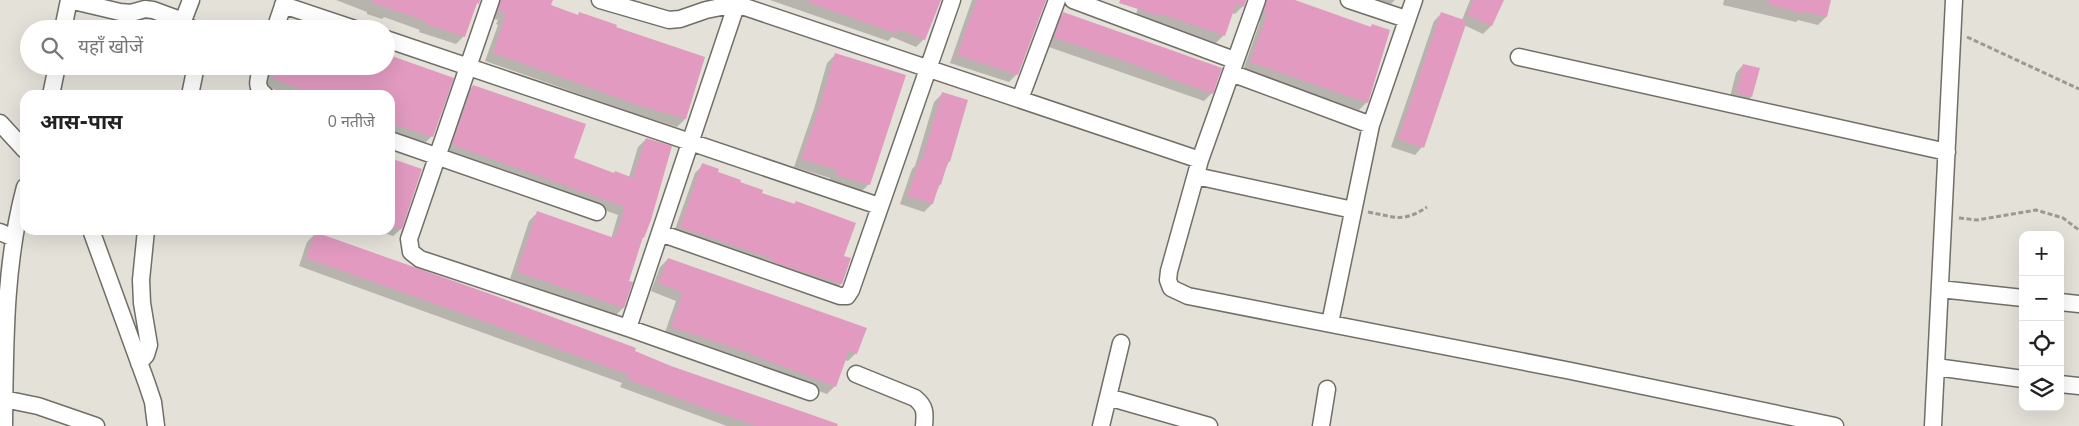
<!DOCTYPE html>
<html lang="hi">
<meta charset="utf-8">
<style>
:root{--surface:#fff;--page:#f6f6f6;--text:#222;--muted:#767676;--line:#e0e0e0}
body{margin:0;font-family:"IBM Plex Sans","Noto Sans Devanagari",sans-serif;background:var(--page);color:var(--text)}
.controls{position:absolute;right:15px;bottom:15px;display:grid;overflow:hidden;border-radius:10px;box-shadow:0 5px 20px #0002}
.controls button{width:45px;height:45px;display:grid;place-items:center;padding:0;border:0;border-bottom:1px solid var(--line);background:var(--surface);color:var(--text);font:25px sans-serif}
.list{margin:0;padding:0;list-style:none}
h2{display:flex;justify-content:space-between;align-items:center;height:65px;margin:0;padding:0 20px;font-size:21px}
h2 small{font-size:16px;font-weight:400;color:var(--muted)}
.icon{flex:none;width:28px;height:28px;fill:none;stroke:currentColor;stroke-width:2;stroke-linecap:round;stroke-linejoin:round}
.map{position:relative;flex:none;width:2079px;height:426px;overflow:hidden}
.search{position:absolute;background:var(--surface);box-shadow:0 5px 20px #0002;left:20px;top:20px;width:375px;height:55px;display:flex;align-items:center;gap:12px;box-sizing:border-box;padding:0 18px;border-radius:28px;color:var(--muted);font-size:19px}
.panel{position:absolute;background:var(--surface);box-shadow:0 5px 20px #0002;left:20px;top:90px;width:375px;height:145px;border-radius:15px}
.map>svg:first-child{display:block}
.shadow{fill:#0003}
.building{fill:#e29ac1}
.lines{fill:none;stroke-linecap:round;stroke-linejoin:round}
.street-casing{stroke:#706e66;stroke-width:19}
.path{stroke:#9b9993;stroke-width:3;stroke-dasharray:5 2.5;stroke-linecap:butt}
.street{stroke:#fff;stroke-width:16}
</style>
<div class="map">
<svg width="2079" height="426" viewBox="0 0 2079 426">
<rect width="100%" height="100%" fill="#e4e1d9"/>
<path class="shadow" d="M 336,0 L 480,0 L 474,7 L 464,36 L 456,44 L 419,32 L 420,30 L 384,17 L 382,19 L 367,14 L 367,12 Z
M 488,0 L 544,0 L 550,6 L 704,58 L 685,119 L 677,127 L 633,113 L 485,61 L 498,25 L 496,24 L 498,20 L 491,18 Z
M 770,0 L 940,0 L 924,39 L 916,47 L 892,37 L 888,41 Z
M 972,0 L 1046,0 L 1017,74 L 1009,82 L 950,63 Z
M 1140,0 L 1246,0 L 1243,6 L 1235,14 L 1232,13 L 1224,35 L 1216,43 L 1153,21 L 1135,18 Z
M 1254,0 L 1292,0 L 1370,28 L 1372,26 L 1367,102 L 1359,110 L 1243,70 L 1260,22 L 1256,21 Z
M 1378,0 L 1395,0 L 1391,4 Z
M 1470,0 L 1502,0 L 1491,26 L 1483,34 L 1464,25 L 1422,147 L 1415,155 L 1391,147 L 1434,21 L 1442,13 L 1462,20 Z
M 1724,0 L 1830,0 L 1826,17 L 1818,25 L 1798,20 L 1796,22 L 1723,5 Z
M 1064,13 L 1212,93 L 1204,101 L 1046,46 L 1056,21 Z
M 292,21 L 313,29 L 285,29 Z
M 835,55 L 869,184 L 861,192 L 829,183 L 830,178 L 794,167 L 814,109 L 827,63 Z
M 1743,65 L 1751,97 L 1743,105 L 1729,101 L 1736,73 Z
M 271,66 L 386,66 L 432,136 L 424,144 L 393,135 L 394,132 L 390,131 L 390,95 L 290,95 L 265,86 Z
M 473,86 L 572,159 L 614,174 L 629,177 L 638,147 L 646,139 L 643,237 L 641,239 L 627,282 L 631,283 L 623,308 L 615,316 L 510,279 L 529,221 L 537,213 L 611,239 L 618,215 L 448,154 L 445,151 L 465,94 Z
M 942,94 L 949,161 L 932,204 L 924,212 L 900,204 L 912,169 L 915,166 L 934,102 Z
M 390,159 L 421,170 L 401,229 L 393,236 L 376,230 L 390,230 Z
M 703,165 L 761,193 L 793,205 L 796,202 L 843,257 L 841,284 L 833,292 L 673,235 L 695,173 Z
M 315,234 L 633,352 L 817,426 L 727,426 L 620,387 L 622,383 L 299,266 L 307,242 Z
M 668,259 L 856,353 L 848,361 L 845,360 L 835,386 L 827,394 L 678,339 L 664,335 L 676,301 L 651,291 L 660,267 Z"/>
<path class="building" d="M 371,0 L 480,0 L 479,4 L 477,3 L 465,37 L 426,24 L 427,22 L 371,2 Z
M 501,0 L 553,0 L 551,5 L 578,15 L 579,12 L 600,19 L 617,25 L 616,27 L 705,57 L 686,119 L 641,106 L 493,53 L 505,17 L 504,16 L 505,12 L 498,10 Z
M 809,0 L 941,0 L 925,40 L 899,29 L 897,34 L 808,2 Z
M 977,0 L 1046,0 L 1018,75 L 957,55 Z
M 1120,0 L 1246,0 L 1244,7 L 1236,4 L 1225,36 L 1161,14 L 1160,16 L 1119,3 Z
M 1267,0 L 1295,0 L 1371,27 L 1372,24 L 1390,30 L 1368,103 L 1250,62 L 1267,14 L 1263,13 Z
M 1474,0 L 1504,0 L 1492,26 L 1467,15 Z
M 1769,0 L 1831,0 L 1827,17 L 1806,12 L 1805,14 L 1768,4 Z
M 1063,12 L 1222,68 L 1213,94 L 1119,59 L 1054,38 Z
M 1441,12 L 1467,21 L 1424,148 L 1398,139 Z
M 835,53 L 906,75 L 870,185 L 836,175 L 838,170 L 801,159 L 822,100 Z
M 386,54 L 454,78 L 433,137 L 390,123 L 390,95 L 317,95 L 272,78 L 276,66 L 386,66 Z
M 1743,64 L 1760,68 L 1752,97 L 1736,93 Z
M 473,85 L 586,124 L 574,158 L 614,173 L 615,171 L 633,178 L 646,138 L 672,146 L 651,220 L 644,238 L 643,237 L 629,281 L 633,282 L 624,308 L 517,272 L 537,211 L 614,238 L 615,232 L 617,233 L 625,207 L 455,146 L 456,145 L 452,143 Z
M 942,92 L 968,100 L 950,162 L 948,161 L 941,185 L 939,184 L 933,204 L 907,196 L 920,160 L 922,160 Z
M 390,158 L 422,169 L 402,229 L 390,225 Z
M 702,163 L 719,169 L 718,172 L 741,180 L 740,182 L 763,190 L 762,193 L 795,204 L 796,201 L 856,223 L 844,256 L 851,258 L 842,284 L 788,267 L 771,261 L 772,259 L 680,227 Z
M 315,232 L 493,295 L 636,348 L 635,351 L 671,366 L 838,424 L 837,426 L 758,426 L 701,407 L 627,379 L 629,375 L 464,314 L 306,258 Z
M 668,258 L 867,328 L 857,354 L 849,351 L 836,387 L 743,351 L 671,327 L 683,293 L 658,283 Z"/>
<g class="lines">
<g class="street-casing">
<path id="street" d="M 69,0 L 120,12 L 131,13 L 145,9 L 153,10 L 183,21
M 191,0 L 183,21 L 186,26 L 193,29
M 491,0 L 409,239 L 411,252 L 420,259 L 628,328 L 810,392
M 600,0 L 669,20 L 680,19 L 706,10 L 736,4 L 1200,160
M 1073,0 L 1234,60
M 1257,0 L 1200,160 L 1169,271 L 1168,280 L 1171,288 L 1188,296 L 1571,371 L 1835,426
M 1349,0 L 1406,19
M 283,5 L 355,29
M 63,29 L 69,0
M 275,29 L 285,0
M 386,39 L 879,206
M 1519,57 L 1947,152
M 262,66 C 259,78 254,87 265,95
M 1231,73 L 1371,125
M 51,95 L 57,66
M 190,95 L 196,66
M 1020,99 L 1057,0
M 0,123 L 25,150
M 390,140 L 597,212
M 1196,176 L 1353,210
M 91,230 L 147,384 L 153,402 L 156,426
M 0,232 L 14,238
M 660,233 L 840,296 L 847,296 L 851,290 L 952,0
M 1940,289 L 2023,298
M 2060,302 L 2079,304
M 1330,323 L 1371,125 L 1414,0
M 628,328 L 738,0
M 139,363 L 146,355 L 149,345 L 142,303 L 141,280 L 146,230
M 1936,367 L 2023,379
M 856,374 L 915,398 C 926,407 925,413 924,426
M 2060,384 L 2079,386
M 1108,397 L 1209,426
M 4,399 L 38,406 L 96,426
M 4,426 C 5,346 4,265 25,187
M 1101,426 L 1121,343
M 1321,426 L 1327,389
M 1933,426 L 1954,0"/>
</g>
<path class="path" d="M 1967,37 L 2079,89
M 1368,212 C 1395,217 1403,223 1427,207
M 1959,218 L 1977,220 L 2036,210 L 2063,218 L 2079,230"/>
<use href="#street" class="street"/>
</g>
</svg>
<div class="controls">
<button>+</button>
<button>−</button>
<button><svg class="icon" aria-label="locate" viewBox="0 0 24 24"><circle cx="12" cy="12" r="6"/><path d="M12 2v4M12 18v4M2 12h4M18 12h4"/></svg></button>
<button><svg class="icon" aria-label="layers" viewBox="0 0 24 24"><path d="M12 4l9 5-9 5-9-5zM3 14l9 5 9-5"/></svg></button>
</div>
<div class="search"><svg class="icon" aria-label="search" viewBox="0 0 24 24"><circle cx="10" cy="10" r="6"/><path d="M15 15l6 6"/></svg>यहाँ खोजें</div>
<section class="panel">
<h2>आस-पास<small>0 नतीजे</small></h2>
<ul class="list">
</ul>
</section>
</div>
